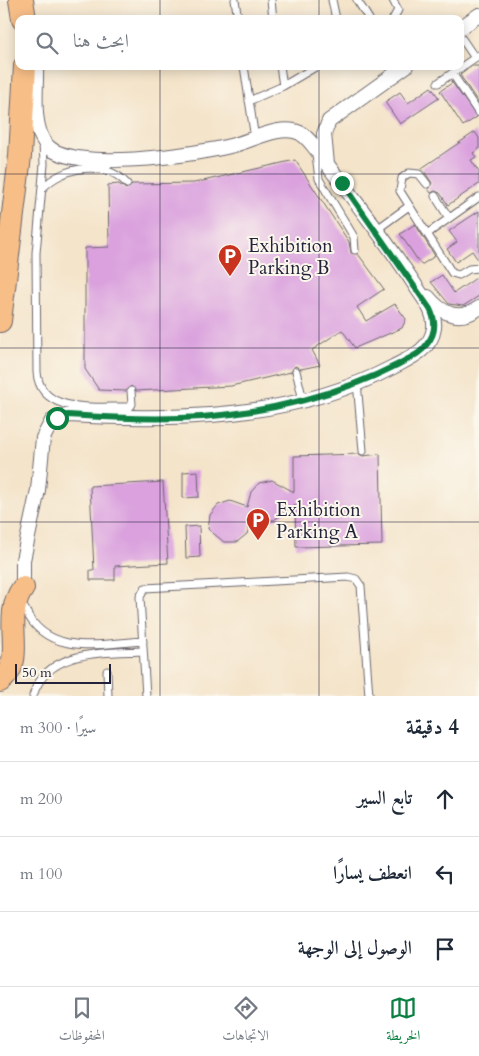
<!DOCTYPE html>
<html lang="ar">
<meta charset="utf-8">
<style>
:root{--surface:#fff;--page:#f6f6f7;--text:#1f2937;--muted:#747a83;--line:#e0e1e3;--accent:#0b8043}
body{margin:0;font-family:Cardo,Amiri,serif;background:var(--page);color:var(--text);direction:rtl}
.scale{position:absolute;left:15px;bottom:12px;width:96px;box-sizing:border-box;padding-left:5px;border:2px solid #22223b;border-top:0;font-size:14px;line-height:18px;white-space:nowrap;color:#22223b;-webkit-text-stroke:4px #fbf7ec;paint-order:stroke}
.stop{position:absolute;width:15px;height:15px;margin:-11px;border:4px solid #0b8043;border-radius:50%;background:#fff}
.stop.end{background:#0b8043;border-color:#fff;box-shadow:0 1px 5px #0008}
.list{margin:0;padding:0;list-style:none}
h2{display:flex;justify-content:space-between;align-items:center;height:65px;margin:0;padding:0 20px;font-size:21px}
h2 small{font-size:16px;font-weight:400;color:var(--muted)}
.list li{display:grid;grid-template-columns:32px 1fr auto;gap:15px;align-items:center;box-sizing:border-box;height:75px;padding:0 20px;border-top:1px solid var(--line)}
.list b{display:block;font-size:19px;white-space:nowrap}
.list em{font-size:16px;font-style:normal;color:var(--muted)}
.icon{flex:none;width:28px;height:28px;fill:none;stroke:currentColor;stroke-width:2;stroke-linecap:round;stroke-linejoin:round}
.map{position:relative;flex:none;width:479px;height:696px;overflow:hidden;direction:ltr}
.search{position:absolute;background:var(--surface);box-shadow:0 2px 12px #0003;left:15px;right:15px;top:15px;height:55px;display:flex;align-items:center;gap:12px;box-sizing:border-box;padding:0 18px;border-radius:10px;color:var(--muted);font-size:19px}
.sheet{height:290px;background:var(--surface)}
nav{display:flex;justify-content:space-around;align-items:center;box-sizing:border-box;height:70px;border-top:1px solid var(--line);background:var(--surface);font-size:14px;color:var(--muted)}
nav a{display:grid;justify-items:center;gap:2px}
nav .on{color:var(--accent)}
.map>svg:first-child{display:block}
.building{fill:#daa1de}
.lines{fill:none;stroke-linecap:round;stroke-linejoin:round}
.service-casing{stroke:#6c666d;stroke-width:9}
.minor-casing{stroke:#6c666d;stroke-width:16}
.primary-casing{stroke:#6c666d;stroke-width:24}
.trunk-casing{stroke:#6c666d;stroke-width:26}
.service{stroke:#fff;stroke-width:7}
.minor{stroke:#fff;stroke-width:14}
.primary{stroke:#f7be87;stroke-width:22}
.trunk{stroke:#f7be87;stroke-width:24}
.route{stroke:#0b8043;stroke-width:6}
.grid{fill:none;stroke:#22223b;stroke-width:1;stroke-opacity:0.55}
.labels{text-anchor:middle;stroke-width:4;stroke-linejoin:round;paint-order:stroke}
.poi-label{font-size:19px;fill:#22223b;stroke:#fbf7ec;text-anchor:start}
</style>
<div class="map">
<svg width="479" height="696" viewBox="0 0 479 696">
<rect width="100%" height="100%" fill="#fbf7ec"/>
<filter id="ink" filterUnits="userSpaceOnUse"><feTurbulence type="fractalNoise" baseFrequency=".02" numOctaves="2"/><feDisplacementMap in="SourceGraphic" scale="10" xChannelSelector="R" yChannelSelector="G"/><feConvolveMatrix kernelMatrix="1 2 1 2 8 2 1 2 1" color-interpolation-filters="sRGB"/></filter>
<filter id="wash" filterUnits="userSpaceOnUse"><feTurbulence type="fractalNoise" baseFrequency=".0096" numOctaves="4" result="noise"/><feDisplacementMap in="SourceGraphic" scale="20" xChannelSelector="R" yChannelSelector="G"/><feGaussianBlur stdDeviation="1.12" result="paint"/><feColorMatrix in="noise" values="0 0 0 0 0 0 0 0 0 0 0 0 0 0 0 0 0 1.4 0 .05"/><feComposite in="paint" operator="in"/></filter>
<g filter="url(#wash)">
<rect width="100%" height="100%" fill="#f4e4ca"/>
<g id="blocks">
<path class="building" d="M 472,66 L 479,66 L 479,104 L 460,75 Z
M 451,81 L 477,117 L 463,126 L 440,91 L 452,83 Z
M 431,87 L 439,98 L 400,124 L 385,102 L 400,92 L 408,103 Z
M 475,132 L 479,138 L 479,149 L 473,153 L 476,157 L 471,160 L 479,172 L 479,184 L 448,205 L 440,193 L 435,191 L 431,193 L 428,189 L 432,183 L 422,168 Z
M 295,160 L 349,242 L 351,253 L 358,254 L 384,289 L 357,307 L 366,321 L 395,304 L 406,319 L 402,328 L 355,348 L 342,330 L 312,350 L 320,365 L 301,369 L 295,366 L 291,372 L 231,386 L 136,391 L 131,386 L 126,391 L 99,390 L 85,369 L 85,248 L 109,247 L 108,185 L 119,184 L 126,189 L 132,184 L 194,183 Z
M 479,211 L 479,261 L 472,251 L 456,262 L 447,249 L 457,242 L 449,231 Z
M 415,224 L 435,256 L 421,265 L 400,234 Z
M 442,275 L 454,293 L 479,276 L 479,296 L 463,306 L 449,304 L 431,282 Z
M 359,454 L 363,456 L 380,454 L 382,545 L 296,547 L 295,505 L 274,520 L 252,516 L 247,534 L 237,542 L 224,542 L 208,529 L 210,515 L 218,505 L 230,501 L 247,507 L 251,492 L 259,483 L 272,480 L 294,492 L 294,456 Z
M 198,471 L 199,497 L 183,498 L 183,472 Z
M 163,482 L 168,563 L 115,566 L 115,580 L 90,580 L 90,570 L 94,570 L 90,486 Z
M 199,526 L 200,557 L 186,558 L 185,527 Z"/>
</g>
</g>
<g filter="url(#ink)">
<use href="#blocks" fill-opacity="0" stroke="#6c666d" stroke-width="1"/>
<g class="lines">
<g class="service-casing">
<path id="service" d="M 235,0 L 238,19
M 271,0 L 273,19
M 332,0 L 336,19
M 357,0 L 369,19
M 393,0 L 398,10 L 393,19
M 460,36 L 475,58
M 244,66 L 255,139
M 280,66 L 283,86
M 452,73 L 478,112
M 438,83 L 479,55
M 249,101 L 283,86 L 317,66
M 43,143 L 44,164 L 36,253 L 37,372 C 40,416 98,406 130,407 L 132,404 L 131,391
M 316,154 L 319,179 L 354,237 L 355,250
M 427,184 L 419,174 L 409,173 L 402,178 L 400,191 L 452,273 L 459,275 L 469,269 L 479,268
M 42,189 C 62,166 106,159 127,184
M 435,196 L 449,218
M 376,230 L 409,206
M 427,234 L 479,197
M 296,371 L 303,400
M 357,382 L 363,451
M 25,609 C 46,657 101,644 143,641
M 107,671 L 108,696
M 33,696 C 46,649 105,653 143,651
M 146,696 L 140,597 L 145,588 L 348,577 L 356,579 L 361,586 L 369,696"/>
</g>
<g class="minor-casing">
<path id="minor" d="M 460,28 L 479,15
M 327,164 L 324,134 L 329,121 L 406,66
M 428,297 C 442,314 459,322 479,308
M 23,594 L 23,560 L 38,490 L 43,438 L 52,421 L 69,415 C 177,421 294,419 393,367 C 410,358 431,350 434,328 C 436,312 423,298 415,285 C 388,243 356,202 326,163 C 318,153 311,139 300,133 C 281,124 253,140 234,145 C 200,154 66,175 45,143 C 31,123 37,89 36,66"/>
</g>
<g class="primary-casing">
<path id="primary" d="M 0,321 L 20,156 L 25,66
M 0,681 C 29,659 0,620 23,588"/>
</g>
<g class="trunk-casing">
<path id="trunk" d="M 21,0 L 24,19"/>
</g>
<use href="#service" class="service"/>
<use href="#minor" class="minor"/>
<use href="#primary" class="primary"/>
<use href="#trunk" class="trunk"/>
</g>
</g>
<g class="lines" filter="url(#ink)">
<path class="route" d="M 57,418 L 68,415 C 112,418 158,420 202,417 C 269,412 339,395 399,364 C 409,358 421,354 427,344 C 436,333 436,321 430,309 L 342,183"/>
</g>
<path class="grid" d="M 160,0 L 160,19M 319,0 L 319,19M 160,66 L 160,696M 319,66 L 319,696M 0,174 L 479,174M 0,348 L 479,348M 0,522 L 479,522"/>
<defs>
<g id="parking-pin" transform="scale(1.25)"><path d="M0 17L-7.5 6A9.5 9.5 0 1 1 7.5 6Z" fill="#c8321e" stroke="#fbf7ec"/><path d="M-3.5-5.5H1a3.5 3.5 0 0 1 0 7H-1V5.5H-3.5ZM-1-3.4V-.6H.8a1.4 1.4 0 0 0 0-2.8Z" fill="#fff"/></g>
</defs>
<g fill-rule="evenodd">
<use href="#parking-pin" x="230" y="256"/>
<use href="#parking-pin" x="258" y="520"/>
</g>
<g class="labels">
<g class="poi-label">
<text x="248" y="252">Exhibition<tspan x="248" dy="22">Parking B</tspan></text>
<text x="276" y="516">Exhibition<tspan x="276" dy="22">Parking A</tspan></text>
</g>
</g>
</svg>
<div class="scale">50 m</div>
<div class="stop" style="left:57px;top:418px"></div>
<div class="stop end" style="left:342px;top:183px"></div>
<div class="search"><svg class="icon" aria-label="search" viewBox="0 0 24 24"><circle cx="10" cy="10" r="6"/><path d="M15 15l6 6"/></svg>ابحث هنا</div>
</div>
<section class="sheet">
<h2>4 دقيقة<small>سيرًا · 300 m</small></h2>
<ul class="list">
<li><svg class="icon" aria-label="ahead" viewBox="0 0 24 24"><path d="M12 20V5M6 11l6-6 6 6"/></svg><div><b>تابع السير</b></div><em>200 m</em></li>
<li><svg class="icon" aria-label="left" viewBox="0 0 24 24"><path d="M17 20v-9H6M10 6l-5 5 5 5"/></svg><div><b>انعطف يسارًا</b></div><em>100 m</em></li>
<li><svg class="icon" aria-label="arrive" viewBox="0 0 24 24"><path d="M6 21V4h12l-3 4 3 4H6"/></svg><div><b>الوصول إلى الوجهة</b></div></li>
</ul>
</section>
<nav>
<a class="on"><svg class="icon" aria-label="map" viewBox="0 0 24 24"><path d="M3 6l6-2 6 2 6-2v14l-6 2-6-2-6 2zM9 4v14M15 6v14"/></svg>الخريطة</a>
<a><svg class="icon" aria-label="directions" viewBox="0 0 24 24"><path d="M12 3l9 9-9 9-9-9zM9 14v-3h6M13 9l2 2-2 2"/></svg>الاتجاهات</a>
<a><svg class="icon" aria-label="saved" viewBox="0 0 24 24"><path d="M7 4h10v16l-5-4-5 4z"/></svg>المحفوظات</a>
</nav>
